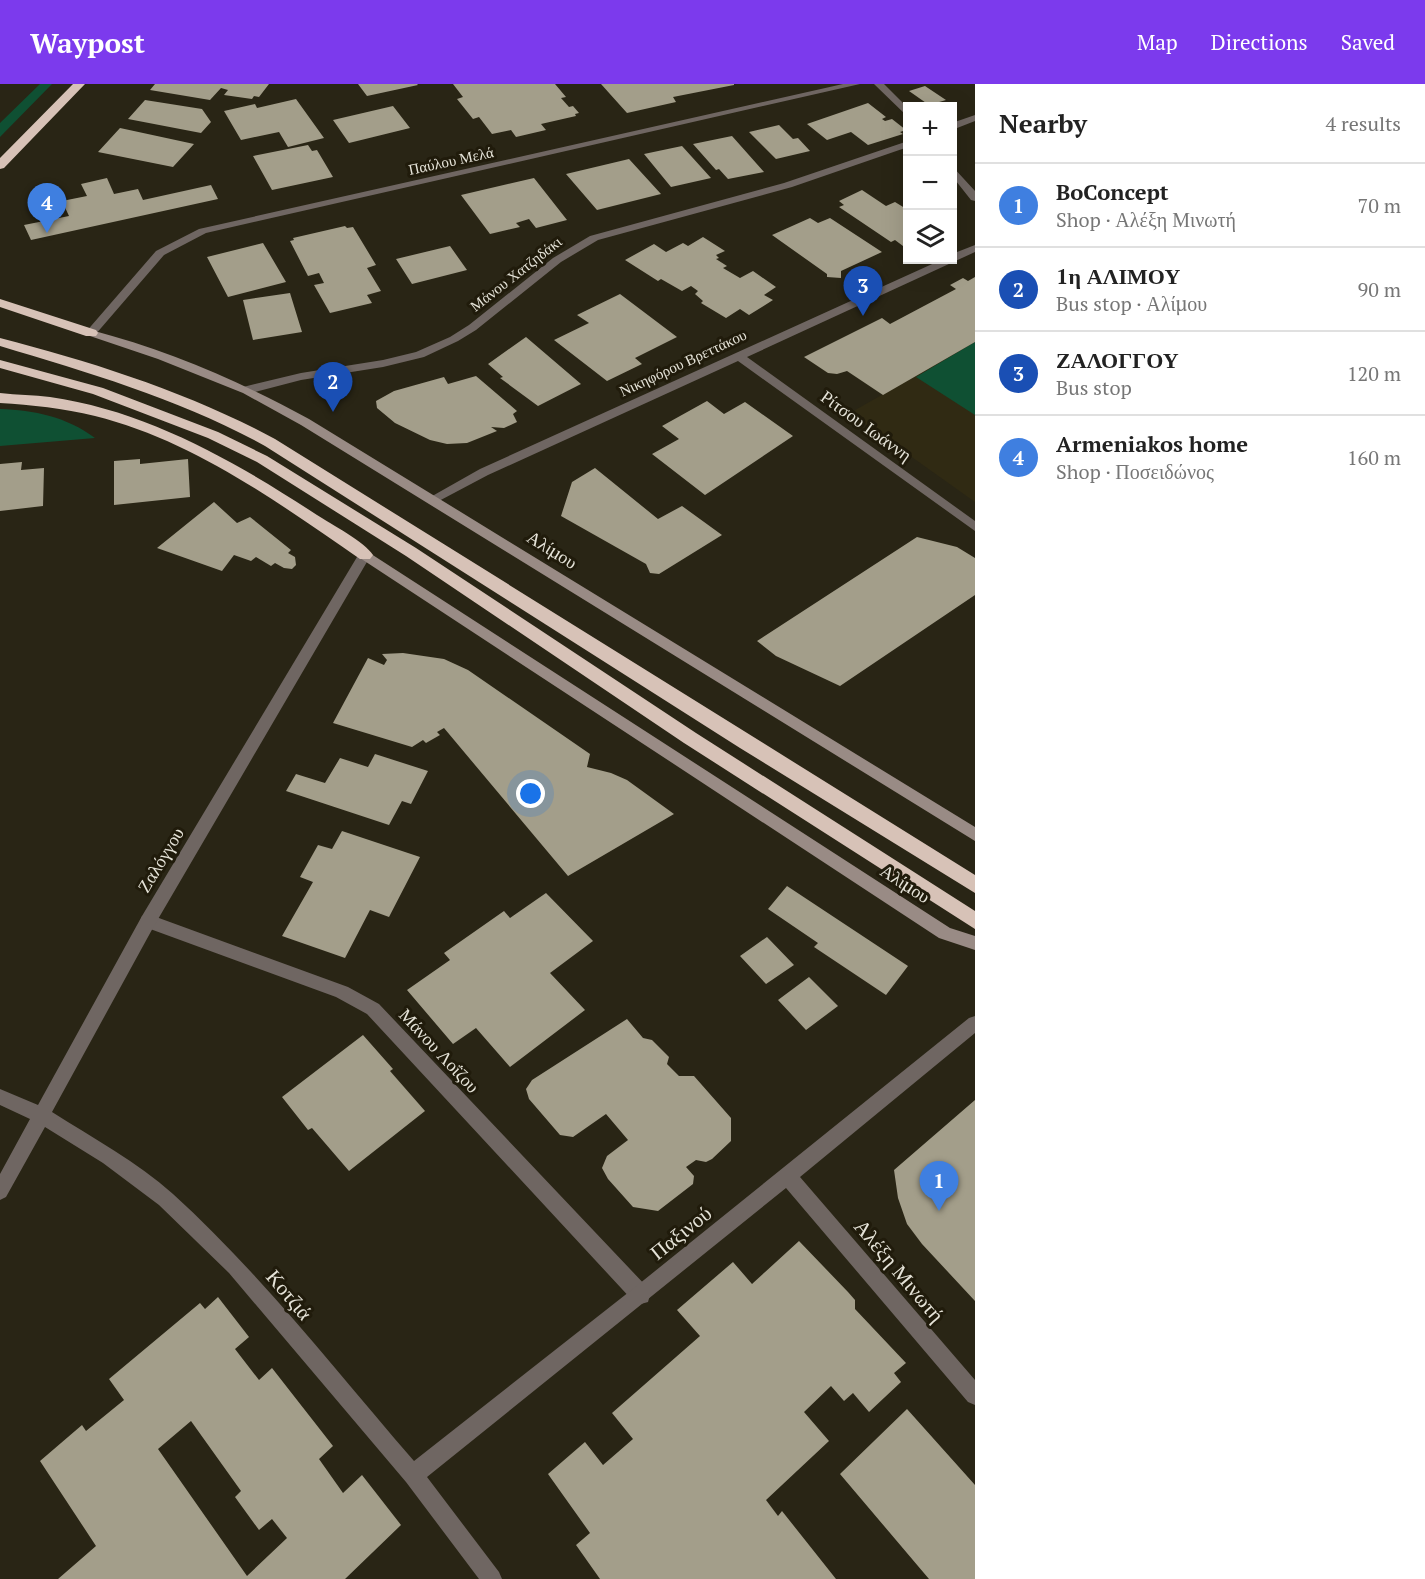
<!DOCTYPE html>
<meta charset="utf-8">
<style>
:root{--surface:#fff;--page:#f6f6f6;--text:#222;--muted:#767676;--line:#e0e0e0;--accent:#7c3aed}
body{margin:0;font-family:"PT Serif",serif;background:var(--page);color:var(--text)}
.controls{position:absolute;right:18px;top:18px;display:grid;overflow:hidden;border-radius:0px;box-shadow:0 6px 24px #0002}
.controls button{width:54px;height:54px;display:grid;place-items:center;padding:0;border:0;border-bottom:2px solid var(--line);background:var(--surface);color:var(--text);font:30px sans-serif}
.you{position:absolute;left:531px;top:710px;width:21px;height:21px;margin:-15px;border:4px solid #fff;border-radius:50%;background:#1a73e8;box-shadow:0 0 0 9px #1a73e833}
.badge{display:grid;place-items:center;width:39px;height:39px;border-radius:50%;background:var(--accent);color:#fff;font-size:20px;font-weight:700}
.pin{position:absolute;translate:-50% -50px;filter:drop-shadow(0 2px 3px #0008)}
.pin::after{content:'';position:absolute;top:32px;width:21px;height:18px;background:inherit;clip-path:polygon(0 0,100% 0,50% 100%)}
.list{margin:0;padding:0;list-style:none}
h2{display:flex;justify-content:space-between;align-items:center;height:78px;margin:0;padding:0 24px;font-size:26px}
h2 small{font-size:20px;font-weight:400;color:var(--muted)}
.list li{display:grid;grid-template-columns:39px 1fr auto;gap:18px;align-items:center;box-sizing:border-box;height:84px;padding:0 24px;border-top:2px solid var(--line)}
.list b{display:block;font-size:22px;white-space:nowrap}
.list p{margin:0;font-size:20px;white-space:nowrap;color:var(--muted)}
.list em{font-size:20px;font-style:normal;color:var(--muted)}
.icon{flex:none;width:33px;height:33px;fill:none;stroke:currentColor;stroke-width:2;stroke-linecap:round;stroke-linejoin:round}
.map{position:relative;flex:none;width:975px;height:1495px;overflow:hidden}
header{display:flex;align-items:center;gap:36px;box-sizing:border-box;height:84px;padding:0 30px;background:var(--accent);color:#fff}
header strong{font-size:28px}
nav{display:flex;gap:33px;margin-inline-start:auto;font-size:21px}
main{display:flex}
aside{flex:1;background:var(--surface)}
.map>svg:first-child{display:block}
.built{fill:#302a13}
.green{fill:#0f5033}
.building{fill:#a39e8a;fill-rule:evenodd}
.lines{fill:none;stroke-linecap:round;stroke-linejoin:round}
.lane{fill:#6f6662;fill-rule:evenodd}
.street{fill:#6f6662;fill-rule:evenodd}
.secondary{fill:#998b85;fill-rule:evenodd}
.highway{fill:#d7c2b7;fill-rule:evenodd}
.labels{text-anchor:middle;stroke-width:6;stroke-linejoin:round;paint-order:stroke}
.far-street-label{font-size:15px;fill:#e5e3d8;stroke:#201b0b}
.street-label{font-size:18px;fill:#e5e3d8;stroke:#201b0b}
.near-street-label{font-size:21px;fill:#e5e3d8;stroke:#201b0b}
</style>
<header>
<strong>Waypost</strong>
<nav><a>Map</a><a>Directions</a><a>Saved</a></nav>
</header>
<main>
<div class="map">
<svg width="975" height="1495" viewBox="0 0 975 1495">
<rect width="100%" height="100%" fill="#292515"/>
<path class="built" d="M 975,258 L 975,418 L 850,329 Z"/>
<path class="green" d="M 40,0 L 52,0 L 0,53 L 0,39 Z
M 975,258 L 975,331 L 916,293 Z
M 0,325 C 34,326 67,333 95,354 L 0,362 Z"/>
<path class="building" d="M 155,0 L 269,0 L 259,13 L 254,12 L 252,15 L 224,11 L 228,6 L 221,4 L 210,16 L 150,6 Z
M 358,0 L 417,0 L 418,1 L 367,12 Z
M 453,0 L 555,0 L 566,13 L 561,14 L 569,23 L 573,22 L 579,29 L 575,30 L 576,32 L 541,40 L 546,46 L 516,53 L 511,46 L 492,50 L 479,33 L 473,35 L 457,15 L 463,13 Z
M 601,0 L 734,0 L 734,1 L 673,13 L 676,18 L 627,29 Z
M 925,2 L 946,16 L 929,21 L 909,7 Z
M 296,15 L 324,54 L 288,63 L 279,48 L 241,56 L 224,27 L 255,20 L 257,24 Z
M 145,16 L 202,25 L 211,38 L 201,49 L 128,35 Z
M 868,19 L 886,33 L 882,35 L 885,37 L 892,35 L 906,46 L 900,48 L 903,50 L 868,61 L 851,48 L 827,56 L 807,40 Z
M 393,22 L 410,44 L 349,59 L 333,36 Z
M 779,41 L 793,55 L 798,54 L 810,67 L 776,75 L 749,48 Z
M 120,44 L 194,60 L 173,83 L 98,68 Z
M 732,52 L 764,88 L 728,95 L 719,85 L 716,86 L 693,60 Z
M 308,61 L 312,67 L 317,66 L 333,93 L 272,106 L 253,72 Z
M 682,62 L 711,94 L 671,103 L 644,70 Z
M 629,75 L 661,110 L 597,126 L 566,90 Z
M 107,94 L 114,110 L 138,105 L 143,116 L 211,101 L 218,115 L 31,156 L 24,141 L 69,132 L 62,117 L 87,112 L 81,100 Z
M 534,94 L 567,136 L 536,144 L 529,135 L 516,139 L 520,143 L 490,150 L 461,111 Z
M 862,106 L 886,122 L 895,118 L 908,126 L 908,160 L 903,162 L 895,156 L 891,158 L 839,123 L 844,121 L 839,117 Z
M 810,134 L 818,139 L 830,134 L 882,168 L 841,187 L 841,194 L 827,193 L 827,190 L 772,151 Z
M 345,142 L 347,144 L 353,143 L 376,181 L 367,184 L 381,207 L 367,211 L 372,219 L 330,229 L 314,201 L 324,199 L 319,189 L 308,192 L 290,157 L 294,156 L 293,154 Z
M 703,153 L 725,167 L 716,171 L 719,174 L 716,175 L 727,182 L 723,184 L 740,194 L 753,187 L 776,203 L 764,211 L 773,216 L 749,231 L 740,225 L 726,234 L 701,219 L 703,217 L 695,210 L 698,207 L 691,202 L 682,207 L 661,195 L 658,197 L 625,176 L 654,160 L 666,168 L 683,159 L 688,162 Z
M 263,159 L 286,198 L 228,213 L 207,173 Z
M 450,162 L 467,186 L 412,200 L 396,175 Z
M 975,193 L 975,258 L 883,311 L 847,287 L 837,290 L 828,289 L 804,273 L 882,234 L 890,240 L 956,205 L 950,201 L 963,194 L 968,197 Z
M 290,209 L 302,248 L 253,256 L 243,216 Z
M 620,210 L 677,253 L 635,274 L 642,280 L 607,297 L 554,256 L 589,239 L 577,231 Z
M 526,253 L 581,300 L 538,322 L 500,294 L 503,293 L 488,280 Z
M 476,292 L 517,327 L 513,330 L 517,338 L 504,344 L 491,343 L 497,347 L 467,359 L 447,360 L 430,356 L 395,339 L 377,324 L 376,317 L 394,307 L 444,293 L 448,300 Z
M 707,317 L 724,330 L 745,318 L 793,352 L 705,411 L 652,370 L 679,355 L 662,342 Z
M 140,375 L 140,380 L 188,375 L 190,413 L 114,421 L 114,377 Z
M 22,378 L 21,386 L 44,384 L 43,422 L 0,427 L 0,380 Z
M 595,384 L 658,435 L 682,422 L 722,451 L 659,490 L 650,489 L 646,480 L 561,432 L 572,398 Z
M 214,418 L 237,439 L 250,433 L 291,466 L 288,469 L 295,473 L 296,481 L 292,485 L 284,484 L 275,479 L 271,482 L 256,473 L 251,477 L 234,471 L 222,487 L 157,464 Z
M 917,453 L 957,463 L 975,474 L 975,511 L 840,602 L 776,572 L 757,557 Z
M 403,569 L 444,575 L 468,586 L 590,670 L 587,683 L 611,689 L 627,696 L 674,730 L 568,792 L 444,644 L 437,648 L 440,651 L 426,659 L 423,656 L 412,663 L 333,639 L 368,574 L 384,581 L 387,576 L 382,570 Z
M 375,670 L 428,687 L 411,720 L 402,717 L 389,741 L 286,707 L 296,690 L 325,699 L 340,674 L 368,683 Z
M 342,747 L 420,773 L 389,833 L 370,826 L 345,874 L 282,852 L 313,798 L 300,793 L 318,761 L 332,765 Z
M 787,802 L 908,882 L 886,911 L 814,863 L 818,859 L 768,825 Z
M 546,809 L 593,857 L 550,889 L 585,926 L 510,983 L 476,944 L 453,960 L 407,906 L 450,876 L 444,869 L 504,827 L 510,834 Z
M 767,853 L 794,881 L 766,900 L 740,872 Z
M 809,893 L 838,922 L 806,946 L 778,916 Z
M 627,935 L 643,954 L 652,956 L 669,973 L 667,980 L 679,992 L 694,992 L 731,1034 L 731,1057 L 712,1075 L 706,1078 L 696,1076 L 686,1083 L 694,1092 L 693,1100 L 658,1127 L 633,1123 L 608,1095 L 602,1084 L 607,1072 L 628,1056 L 606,1030 L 573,1053 L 560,1051 L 529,1015 L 526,1005 L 532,996 Z
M 363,951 L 393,985 L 390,987 L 425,1027 L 349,1087 L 312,1044 L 308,1046 L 282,1013 Z
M 975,1016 L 975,1217 L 922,1160 L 907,1140 L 898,1114 L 894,1086 Z
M 799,1157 L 848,1208 L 855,1216 L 855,1225 L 906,1279 L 894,1289 L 901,1298 L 869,1328 L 853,1309 L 844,1317 L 831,1302 L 804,1328 L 829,1357 L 766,1416 L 778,1432 L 782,1427 L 836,1495 L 600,1495 L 576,1461 L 590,1449 L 548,1390 L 585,1358 L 603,1381 L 633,1355 L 612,1329 L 700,1252 L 677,1226 L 733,1178 L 752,1200 Z
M 218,1213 L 249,1253 L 235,1265 L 259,1296 L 272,1284 L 333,1362 L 319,1375 L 343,1409 L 362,1391 L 401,1441 L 345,1495 L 58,1495 L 96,1462 L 40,1377 L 82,1341 L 86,1347 L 124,1316 L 109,1295 L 200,1219 L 205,1225 ZM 191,1337 L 241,1407 L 235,1413 L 259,1446 L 272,1435 L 287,1454 L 247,1492 L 158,1365 Z
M 907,1325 L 975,1401 L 975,1495 L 929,1495 L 840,1390 Z"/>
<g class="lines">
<path class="lane" d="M 148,830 L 348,903 L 379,920 L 648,1204 L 650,1211 L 648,1218 L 641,1220 L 634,1218 L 367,930 L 336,913 L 142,842 L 140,837 L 142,832 Z"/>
<path class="street" d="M 843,0 L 860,0 L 206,149 L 164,171 L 95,251 L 87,251 L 85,249 L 156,167 L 199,145 Z
M 874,0 L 884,0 L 908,24 L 908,33 Z
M 975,31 L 975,37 L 952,46 L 952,39 Z
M 908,57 L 908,63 L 792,103 L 598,156 L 561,178 L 476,246 L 458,257 L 424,273 L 383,283 L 301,296 L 247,310 L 241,306 L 243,303 L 301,289 L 383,276 L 416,268 L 450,253 L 469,241 L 553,174 L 590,152 L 784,99 Z
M 952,82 L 975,107 L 975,117 L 971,116 L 952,92 Z
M 975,161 L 975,168 L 747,273 L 975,437 L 975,447 L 738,277 L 488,391 L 437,418 L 429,418 L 427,415 L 480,385 L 941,176 L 952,176 L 952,170 Z
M 365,466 L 371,471 L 154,842 L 52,1028 C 93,1054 137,1078 173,1110 C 262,1191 336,1287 414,1377 L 634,1204 L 969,934 L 975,932 L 975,949 L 800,1093 L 975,1296 L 975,1321 L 968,1318 L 786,1104 L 427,1393 L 499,1488 L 502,1495 L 479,1495 L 406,1398 L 229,1189 L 159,1121 L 103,1079 L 45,1043 L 6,1113 L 0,1116 L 0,1090 L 30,1035 L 0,1021 L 0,1005 L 38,1021 L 142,832 L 360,468 Z"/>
<path class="secondary" d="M 91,246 C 167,266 240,297 309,335 L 975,743 L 975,757 L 301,341 L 243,309 L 158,275 L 87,251 L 85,249 Z
M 365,466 L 950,844 L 975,852 L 975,866 L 939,854 L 360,474 L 359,471 Z"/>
<path class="highway" d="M 73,0 L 85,0 L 4,84 L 0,85 L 0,74 Z
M 0,215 L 96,246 L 98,249 L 96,252 L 86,252 L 0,223 Z
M 0,254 C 93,278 190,309 275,355 L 975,791 L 975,809 L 740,664 L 265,362 C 182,316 90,289 0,262 Z
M 0,276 L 103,304 L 218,348 L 267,372 L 416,464 L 696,649 L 975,827 L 975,845 L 684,659 L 406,472 L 257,378 L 208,354 L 93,310 L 0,284 Z
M 0,309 C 17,311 34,311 50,313 C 148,327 236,378 317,431 C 331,440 365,458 373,471 L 370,475 L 360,475 C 279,419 192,356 95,332 C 63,324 32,321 0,319 Z"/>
</g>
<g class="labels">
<g class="far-street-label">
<text transform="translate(451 77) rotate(-12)" y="5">Παύλου Μελά</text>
<text transform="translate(516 190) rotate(-38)" y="5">Μάνου Χατζηδάκι</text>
<text transform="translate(683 279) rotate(-25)" y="5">Νικηφόρου Βρεττάκου</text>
</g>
<g class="street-label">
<text transform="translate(866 342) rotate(36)" y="6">Ρίτσου Ιωάννη</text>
<text transform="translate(552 466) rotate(32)" y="6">Αλίμου</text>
<text transform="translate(161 776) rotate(-59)" y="6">Ζαλόγγου</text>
<text transform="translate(905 800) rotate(33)" y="6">Αλίμου</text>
<text transform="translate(439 967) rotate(47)" y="6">Μάνου Λοΐζου</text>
</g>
<g class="near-street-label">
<text transform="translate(681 1149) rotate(-39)" y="7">Παξινού</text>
<text transform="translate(899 1187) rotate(50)" y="7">Αλέξη Μινωτή</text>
<text transform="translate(289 1211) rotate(50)" y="7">Κοτζιά</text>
</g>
</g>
</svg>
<div class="controls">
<button>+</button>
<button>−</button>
<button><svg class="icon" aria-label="layers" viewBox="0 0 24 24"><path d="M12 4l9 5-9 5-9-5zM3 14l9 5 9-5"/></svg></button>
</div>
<div class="you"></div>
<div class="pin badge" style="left:939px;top:1127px;background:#3f7fe0">1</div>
<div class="pin badge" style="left:333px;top:328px;background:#1a4fb4">2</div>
<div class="pin badge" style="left:863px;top:232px;background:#1a4fb4">3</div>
<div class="pin badge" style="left:47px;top:149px;background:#3f7fe0">4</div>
</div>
<aside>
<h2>Nearby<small>4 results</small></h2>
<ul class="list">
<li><span class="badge" style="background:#3f7fe0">1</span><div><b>BoConcept</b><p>Shop · Αλέξη Μινωτή</p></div><em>70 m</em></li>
<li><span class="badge" style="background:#1a4fb4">2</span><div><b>1η ΑΛΙΜΟΥ</b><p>Bus stop · Αλίμου</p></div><em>90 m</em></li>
<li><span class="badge" style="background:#1a4fb4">3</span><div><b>ΖΑΛΟΓΓΟΥ</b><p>Bus stop</p></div><em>120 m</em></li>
<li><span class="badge" style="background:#3f7fe0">4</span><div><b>Armeniakos home</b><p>Shop · Ποσειδώνος</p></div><em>160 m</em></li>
</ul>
</aside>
</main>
